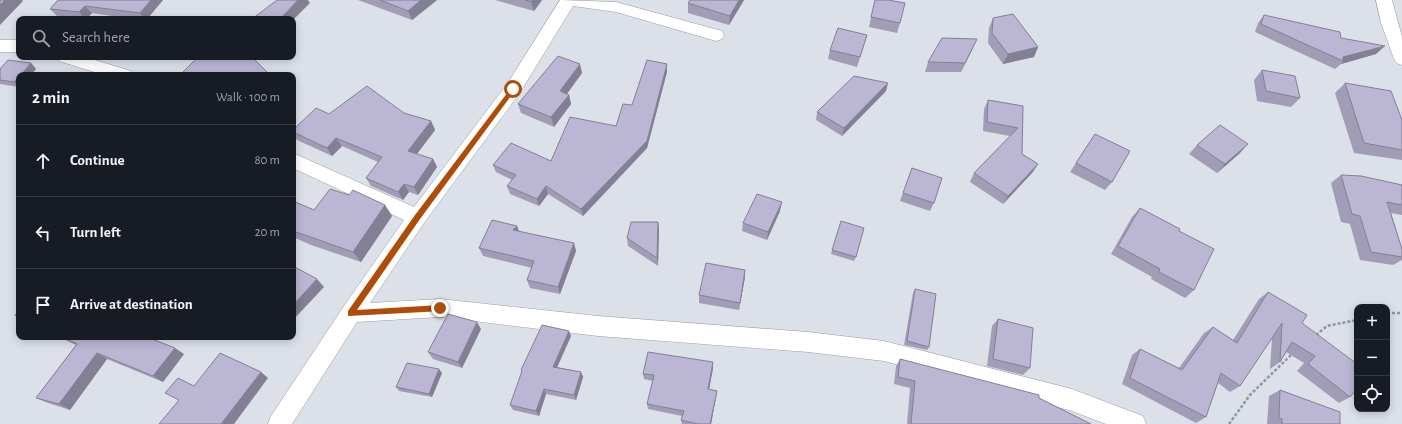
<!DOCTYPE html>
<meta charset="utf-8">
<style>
:root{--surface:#171b24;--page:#242831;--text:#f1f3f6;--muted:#9ea1a6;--line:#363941}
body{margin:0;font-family:"Alegreya Sans",sans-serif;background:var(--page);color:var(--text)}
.controls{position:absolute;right:12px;bottom:12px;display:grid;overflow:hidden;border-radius:8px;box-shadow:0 2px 10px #0003}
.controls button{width:36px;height:36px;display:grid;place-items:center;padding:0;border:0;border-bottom:1px solid var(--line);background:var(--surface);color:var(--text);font:20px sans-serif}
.stop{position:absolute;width:12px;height:12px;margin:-9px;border:3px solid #ae4d0a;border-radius:50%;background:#fff}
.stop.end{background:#ae4d0a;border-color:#fff;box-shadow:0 1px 4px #0008}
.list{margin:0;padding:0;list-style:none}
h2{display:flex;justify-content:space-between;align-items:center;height:52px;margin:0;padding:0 16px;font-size:17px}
h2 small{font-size:13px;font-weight:400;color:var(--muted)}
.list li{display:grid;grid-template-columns:26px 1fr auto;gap:12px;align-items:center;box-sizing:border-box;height:72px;padding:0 16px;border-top:1px solid var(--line)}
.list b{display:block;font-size:15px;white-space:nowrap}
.list em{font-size:13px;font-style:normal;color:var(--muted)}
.icon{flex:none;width:22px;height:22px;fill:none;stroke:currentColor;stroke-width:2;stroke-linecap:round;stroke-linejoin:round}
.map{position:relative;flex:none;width:1402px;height:424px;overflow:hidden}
.search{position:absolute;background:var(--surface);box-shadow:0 2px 10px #0003;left:16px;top:16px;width:280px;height:44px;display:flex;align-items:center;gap:10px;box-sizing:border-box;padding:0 14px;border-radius:8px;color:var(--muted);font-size:15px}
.panel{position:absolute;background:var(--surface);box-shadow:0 2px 10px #0003;left:16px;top:72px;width:280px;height:268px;border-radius:8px}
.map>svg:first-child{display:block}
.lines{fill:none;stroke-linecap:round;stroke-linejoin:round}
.minor-casing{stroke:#989ba3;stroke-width:1}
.path{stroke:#92969c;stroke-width:2.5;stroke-dasharray:3 2;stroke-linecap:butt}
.minor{fill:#fff;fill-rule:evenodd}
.wall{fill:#a19db6}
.shaded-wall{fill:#837f94}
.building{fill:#bbb6d4;stroke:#837f94}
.route{fill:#ae4d0a}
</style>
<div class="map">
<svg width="1402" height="424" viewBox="0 0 1402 424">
<rect width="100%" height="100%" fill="#dce0e8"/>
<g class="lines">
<g class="minor-casing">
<path id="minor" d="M 560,0 L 616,2 L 722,31 L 724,35 L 722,39 L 716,41 L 616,12 L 573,6 L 519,94 L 424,223 L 370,303 L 440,299 L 598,316 L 808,332 L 884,341 L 1072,389 L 1143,416 L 1146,424 L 1106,424 L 1072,411 L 884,361 L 808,352 L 598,336 L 440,317 L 357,322 L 292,424 L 268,424 L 271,416 L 344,306 L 404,220 L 293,168 L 293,153 L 414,207 L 507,84 Z
M 1376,0 L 1392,0 L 1402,37 L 1402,65 L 1396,63 L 1394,59 L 1381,23 Z
M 0,40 L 19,40 L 19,52 L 0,52 Z
M 57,57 L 85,57 L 131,71 L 133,75 L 104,75 L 59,61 Z"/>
</g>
<path class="path" d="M 1387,313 L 1402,313
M 1316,335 L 1327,326 L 1357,320
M 1229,424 L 1250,395 L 1293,353"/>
<use href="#minor" class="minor"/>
</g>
<path class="wall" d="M 58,0 L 163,0 L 147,19 L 133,19 L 92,13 L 86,19 L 57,16 L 50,9 Z
M 358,0 L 437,0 L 412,20 Z
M 495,0 L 542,0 L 534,11 Z
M 690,0 L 744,0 L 729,25 L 688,13 L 688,3 Z
M 875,0 L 900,23 L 897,33 L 869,27 Z
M 1264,15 L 1341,38 L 1376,54 L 1341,64 L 1335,69 L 1255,32 L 1258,23 Z
M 993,18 L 1038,47 L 1034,57 L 1003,64 L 988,43 L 989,28 Z
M 867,35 L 864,45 L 857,67 L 828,59 L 830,50 Z
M 973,48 L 961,72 L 925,72 L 928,62 Z
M 198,57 L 258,57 L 255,60 L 270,75 L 185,75 L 183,72 Z
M 31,63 L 36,69 L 19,75 L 19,87 L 0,84 L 0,69 Z
M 1262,70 L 1300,98 L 1291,107 L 1257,101 L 1254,80 Z
M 667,72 L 647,148 L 583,216 L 548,194 L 539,206 L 510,194 L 507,186 L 512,180 L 496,172 L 493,165 L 551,161 L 616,126 L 632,105 Z
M 582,73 L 566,94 L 569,95 L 571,104 L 554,127 L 521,113 L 518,104 Z
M 1345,83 L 1402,120 L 1402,160 L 1354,153 L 1335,93 Z
M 886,91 L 842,136 L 816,120 L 817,112 Z
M 988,100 L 1023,106 L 1022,154 L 1038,164 L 1032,173 L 1003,204 L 970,182 L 974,173 L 1010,136 L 983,131 L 984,109 Z
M 404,113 L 431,121 L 435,130 L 417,154 L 433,159 L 437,167 L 418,195 L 409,192 L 403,200 L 371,186 L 366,178 L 378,162 L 342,146 L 332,156 L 297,140 L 293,134 L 293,130 L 329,114 Z
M 1095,134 L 1112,182 L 1105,190 L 1070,172 Z
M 1197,145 L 1240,153 L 1217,173 L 1189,154 Z
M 912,168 L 934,203 L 930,211 L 900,201 Z
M 1341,175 L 1402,185 L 1402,215 L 1391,213 L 1402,249 L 1402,260 L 1393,265 L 1360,260 L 1350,224 L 1341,222 L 1331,183 Z
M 293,201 L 314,210 L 385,205 L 392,216 L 361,262 L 311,245 L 293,237 Z
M 1140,208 L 1194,290 L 1185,298 L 1151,279 L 1152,277 L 1111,254 L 1132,217 Z
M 780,211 L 767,240 L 742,231 L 743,223 Z
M 841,221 L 856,257 L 854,261 L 831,254 Z
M 658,222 L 659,230 L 658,266 L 628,246 L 627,238 Z
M 517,226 L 519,232 L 574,243 L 576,251 L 560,294 L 530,288 L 527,280 L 532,268 L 483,256 L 479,248 Z
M 745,277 L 739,310 L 699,303 L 699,295 Z
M 915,289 L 929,347 L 927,350 L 904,345 L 913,293 Z
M 1268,292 L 1302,323 L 1350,397 L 1339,403 L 1297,371 L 1304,363 L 1286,352 L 1280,362 L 1270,369 L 1272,338 L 1240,386 L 1230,392 L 1218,383 L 1206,417 L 1196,423 L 1122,384 L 1132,355 L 1140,349 L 1179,368 L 1204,333 L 1213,327 L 1233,340 L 1259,299 Z
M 998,319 L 1030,368 L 1023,375 L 987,366 L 992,326 Z
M 481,329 L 462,368 L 433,359 L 428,352 Z
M 569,331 L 571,336 L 557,367 L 581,372 L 583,377 L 576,400 L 546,394 L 539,416 L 513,410 L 510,405 L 522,373 L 521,370 Z
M 59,337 L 147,337 L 184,354 L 163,382 L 107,359 L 70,410 L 48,403 L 36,398 L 76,345 Z
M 900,359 L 1039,398 L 1091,424 L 907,424 L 910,388 L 894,384 L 896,366 Z
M 713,368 L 709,390 L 717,391 L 716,397 L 711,424 L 682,424 L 681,420 L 682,416 L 648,409 L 647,404 L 653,381 L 644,379 L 643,374 Z
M 442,373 L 432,397 L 399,391 L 396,387 Z
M 1280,390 L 1340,424 L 1267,424 L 1269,396 Z"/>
<path class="shaded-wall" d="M 5,0 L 22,0 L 23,1 L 0,25 L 0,5 Z
M 151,0 L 163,0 L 147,19 L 144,19 L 140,13 Z
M 298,0 L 308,0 L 310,3 L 293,20 L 293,19 L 280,19 Z
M 421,0 L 437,0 L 412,20 L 408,11 Z
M 533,0 L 542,0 L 534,11 L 531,2 Z
M 739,0 L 744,0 L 729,25 L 730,16 Z
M 85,6 L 92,13 L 86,19 L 79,12 Z
M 977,39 L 973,48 L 961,72 L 965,63 Z
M 1385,46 L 1376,54 L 1341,64 L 1343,61 L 1343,57 Z
M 1038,47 L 1034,57 L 1003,64 L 1008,54 Z
M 250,57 L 258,57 L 253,62 Z
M 31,63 L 36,69 L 31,75 L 21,75 Z
M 580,64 L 582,73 L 562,101 L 560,91 Z
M 667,64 L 667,72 L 647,148 L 583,216 L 581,209 Z
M 19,77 L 19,86 L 14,82 Z
M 888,83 L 886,91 L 842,136 L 844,128 Z
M 569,95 L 571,104 L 554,127 L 551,117 Z
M 431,121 L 435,130 L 413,159 L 408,151 Z
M 336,138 L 342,146 L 332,156 L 327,148 Z
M 1248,144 L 1240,153 L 1217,173 L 1225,164 Z
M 433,159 L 437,167 L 418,195 L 414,187 Z
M 1038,164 L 1032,173 L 1003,204 L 1008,196 Z
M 404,184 L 409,192 L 403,200 L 398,192 Z
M 546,186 L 548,194 L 539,206 L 537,199 Z
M 782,202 L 780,211 L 767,240 L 768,232 Z
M 385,205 L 392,216 L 361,262 L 353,252 Z
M 658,222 L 659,230 L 658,266 L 657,258 Z
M 517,226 L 520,234 L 513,230 Z
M 574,243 L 576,251 L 560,294 L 558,287 Z
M 745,270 L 745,277 L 739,310 L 740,303 Z
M 317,279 L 324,287 L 293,320 L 293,305 Z
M 477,322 L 481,329 L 462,368 L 458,362 Z
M 569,331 L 571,336 L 555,372 L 553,367 Z
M 175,348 L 184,354 L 163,382 L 153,376 Z
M 97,353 L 107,359 L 70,410 L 59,404 Z
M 713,362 L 713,368 L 708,395 L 708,389 Z
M 439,369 L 442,373 L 432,397 L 429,394 Z
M 261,372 L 268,378 L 234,424 L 221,424 Z
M 581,372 L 583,377 L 576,400 L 574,395 Z
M 544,389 L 546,394 L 539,416 L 536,411 Z
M 717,391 L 716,397 L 711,424 L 710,424 Z"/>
<path class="building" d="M 0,0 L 5,0 L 0,5 Z
M 58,0 L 151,0 L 140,13 L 85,6 L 79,12 L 50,9 Z
M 277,0 L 298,0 L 280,19 L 252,19 Z
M 380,0 L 421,0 L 408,11 Z
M 525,0 L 533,0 L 531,2 Z
M 690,0 L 739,0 L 730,16 L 688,3 Z
M 875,0 L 888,0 L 905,3 L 900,23 L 871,17 Z
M 1013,14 L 1038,47 L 1008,54 L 992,33 L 993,18 Z
M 1264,15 L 1340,32 L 1341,38 L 1385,46 L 1343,57 L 1343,61 L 1261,24 Z
M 838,28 L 867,35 L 860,57 L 830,50 Z
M 942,38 L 977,39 L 965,63 L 928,62 Z
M 558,56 L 580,64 L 560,91 L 569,95 L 551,117 L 518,104 Z
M 198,57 L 252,57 L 270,75 L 191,75 L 183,72 Z
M 8,60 L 31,63 L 21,75 L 19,75 L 19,77 L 14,82 L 0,80 L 0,69 Z
M 647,60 L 667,64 L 647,141 L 581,209 L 546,186 L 537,199 L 507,186 L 516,175 L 493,165 L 511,143 L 551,161 L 570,117 L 616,126 L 623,104 L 632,105 Z
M 1262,70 L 1295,76 L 1300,98 L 1266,91 Z
M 854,76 L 888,83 L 844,128 L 817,112 Z
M 1345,83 L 1391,91 L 1402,120 L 1402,150 L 1364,143 Z
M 367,86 L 404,113 L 431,121 L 408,151 L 433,159 L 414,187 L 404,184 L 398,192 L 366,178 L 382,157 L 336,138 L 327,148 L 293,132 L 293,130 L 316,108 L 329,114 Z
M 988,100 L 1023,106 L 1022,154 L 1038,164 L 1008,196 L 974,173 L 1018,128 L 987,122 Z
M 1220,125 L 1248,144 L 1225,164 L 1197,145 Z
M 1095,134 L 1130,151 L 1112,182 L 1076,163 Z
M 912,168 L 942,178 L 934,203 L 903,193 Z
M 1341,175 L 1361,176 L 1402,185 L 1402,205 L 1387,202 L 1402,249 L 1402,257 L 1371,252 L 1360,216 L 1352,214 Z
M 330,189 L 349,195 L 353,190 L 385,205 L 353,252 L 302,234 L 293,231 L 293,201 L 314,210 Z
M 757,194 L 782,202 L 768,232 L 743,223 Z
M 1140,208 L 1180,229 L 1179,231 L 1214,249 L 1194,290 L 1159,272 L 1160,269 L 1118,246 Z
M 492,220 L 517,226 L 513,230 L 574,243 L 558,287 L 527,280 L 534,261 L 479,248 Z
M 841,221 L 864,228 L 856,257 L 832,250 Z
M 631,222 L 658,222 L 657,258 L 627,238 Z
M 706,263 L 745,270 L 740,303 L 699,295 Z
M 293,266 L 317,279 L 293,305 Z
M 915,289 L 936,294 L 929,347 L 907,341 Z
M 1268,292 L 1307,315 L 1302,323 L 1357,364 L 1357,389 L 1350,397 L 1308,364 L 1315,356 L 1292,342 L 1280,362 L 1282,323 L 1240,386 L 1221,373 L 1206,417 L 1130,378 L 1140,349 L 1182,370 L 1213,327 L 1237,343 Z
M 19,311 L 19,317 L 15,315 Z
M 448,314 L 477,322 L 458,362 L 428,352 Z
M 998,319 L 1033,328 L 1030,368 L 993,359 Z
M 542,325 L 569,331 L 553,367 L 581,372 L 574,395 L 544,389 L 536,411 L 510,405 L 522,371 L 521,370 Z
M 62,337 L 147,337 L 175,348 L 153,376 L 97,353 L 59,404 L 36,398 L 77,344 Z
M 648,352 L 713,362 L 708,389 L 717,391 L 710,424 L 698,424 L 681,420 L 684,411 L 647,404 L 654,375 L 643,374 Z
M 220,353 L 261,372 L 221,424 L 159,424 L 179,400 L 165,393 L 178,378 L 194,386 Z
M 900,359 L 1039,395 L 1039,398 L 1091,424 L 911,424 L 915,381 L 898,377 Z
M 407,363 L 439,369 L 429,394 L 396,387 Z
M 1280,390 L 1340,412 L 1340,424 L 1282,424 L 1282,419 L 1279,418 Z"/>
<path class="route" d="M 511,88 L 516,89 L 420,219 L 357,310 L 440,305 L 443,306 L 443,311 L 348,316 L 348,311 L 415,215 Z"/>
</svg>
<div class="controls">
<button>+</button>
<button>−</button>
<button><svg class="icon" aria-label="locate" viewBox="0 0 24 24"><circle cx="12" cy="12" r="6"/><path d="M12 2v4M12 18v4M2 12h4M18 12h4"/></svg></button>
</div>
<div class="stop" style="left:513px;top:89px"></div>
<div class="stop end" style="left:440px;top:308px"></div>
<div class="search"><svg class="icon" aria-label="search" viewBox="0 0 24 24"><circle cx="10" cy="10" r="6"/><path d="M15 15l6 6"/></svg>Search here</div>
<section class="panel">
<h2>2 min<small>Walk · 100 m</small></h2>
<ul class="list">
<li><svg class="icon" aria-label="ahead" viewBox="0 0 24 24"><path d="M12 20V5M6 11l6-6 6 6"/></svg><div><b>Continue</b></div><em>80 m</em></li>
<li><svg class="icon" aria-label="left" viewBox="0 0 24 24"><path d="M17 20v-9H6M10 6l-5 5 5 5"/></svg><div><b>Turn left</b></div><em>20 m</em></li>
<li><svg class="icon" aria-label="arrive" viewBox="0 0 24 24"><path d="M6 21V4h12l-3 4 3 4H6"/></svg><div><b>Arrive at destination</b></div></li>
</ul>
</section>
</div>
